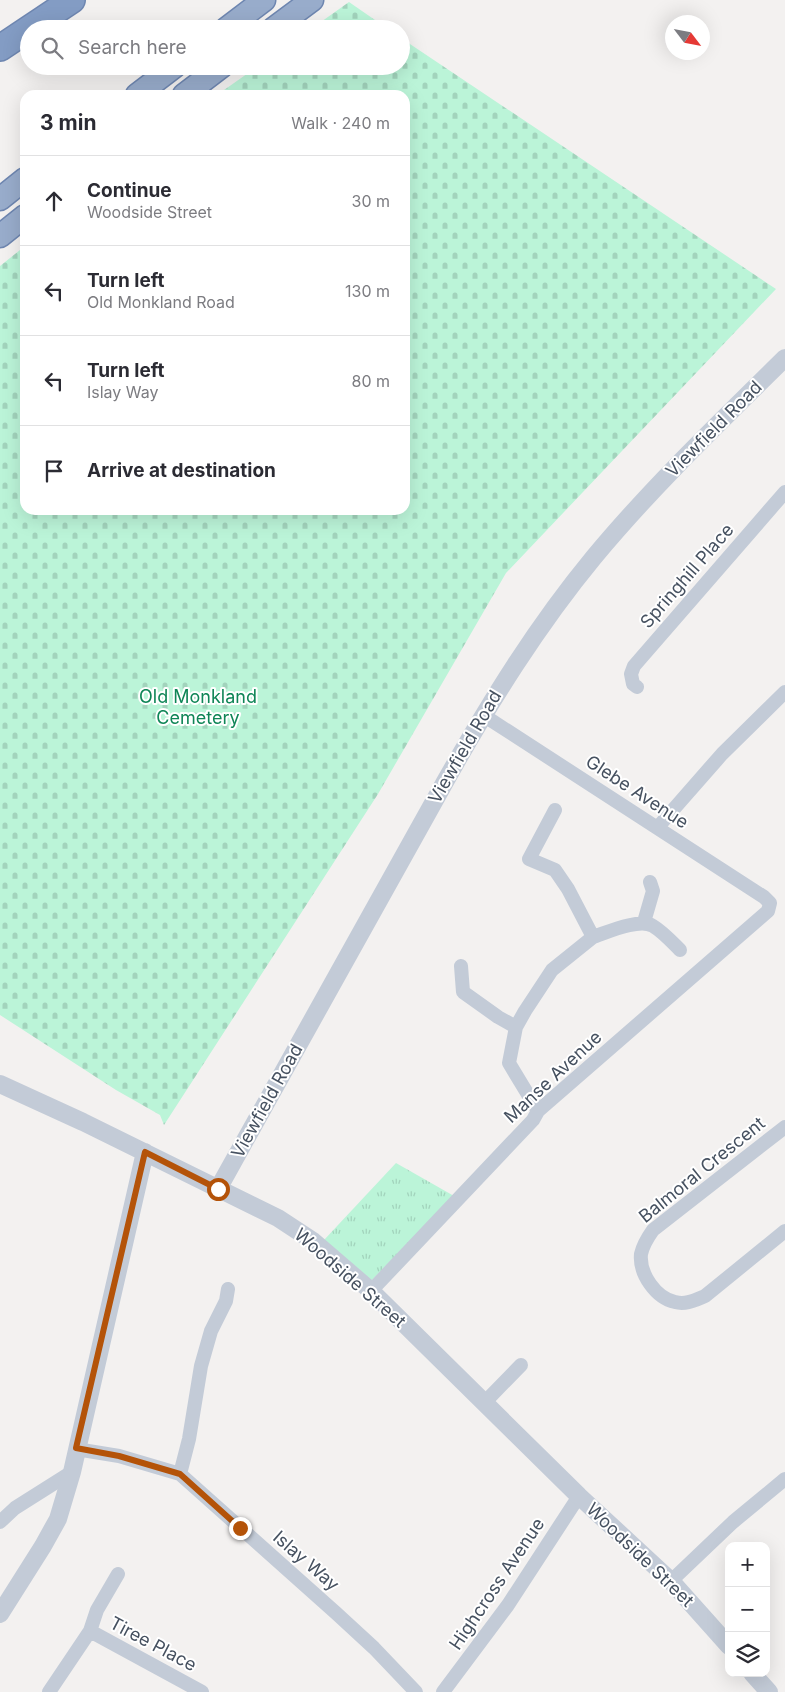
<!DOCTYPE html>
<meta charset="utf-8">
<style>
:root{--surface:#fff;--page:#f7f7f7;--text:#2b2b33;--muted:#7c7c81;--line:#e1e1e2}
body{margin:0;font-family:Inter,sans-serif;background:var(--page);color:var(--text)}
.controls{position:absolute;right:15px;bottom:15px;display:grid;overflow:hidden;border-radius:10px;box-shadow:0 5px 20px #0002}
.controls button{width:45px;height:45px;display:grid;place-items:center;padding:0;border:0;border-bottom:1px solid var(--line);background:var(--surface);color:var(--text);font:25px sans-serif}
.compass{position:absolute;left:665px;top:15px;width:45px;height:45px;border-radius:50%;background:var(--surface);box-shadow:0 5px 20px #0002;rotate:122deg}
.stop{position:absolute;width:15px;height:15px;margin:-11px;border:4px solid #b45309;border-radius:50%;background:#fff}
.stop.end{background:#b45309;border-color:#fff;box-shadow:0 1px 5px #0008}
.list{margin:0;padding:0;list-style:none}
h2{display:flex;justify-content:space-between;align-items:center;height:65px;margin:0;padding:0 20px;font-size:21px}
h2 small{font-size:16px;font-weight:400;color:var(--muted)}
.list li{display:grid;grid-template-columns:32px 1fr auto;gap:15px;align-items:center;box-sizing:border-box;height:90px;padding:0 20px;border-top:1px solid var(--line)}
.list b{display:block;font-size:19px;white-space:nowrap}
.list p{margin:0;font-size:16px;white-space:nowrap;color:var(--muted)}
.list em{font-size:16px;font-style:normal;color:var(--muted)}
.icon{flex:none;width:28px;height:28px;fill:none;stroke:currentColor;stroke-width:2;stroke-linecap:round;stroke-linejoin:round}
.map{position:relative;flex:none;width:785px;height:1692px;overflow:hidden}
.search{position:absolute;background:var(--surface);box-shadow:0 5px 20px #0002;left:20px;top:20px;width:390px;height:55px;display:flex;align-items:center;gap:12px;box-sizing:border-box;padding:0 18px;border-radius:28px;color:var(--muted);font-size:19px}
.panel{position:absolute;background:var(--surface);box-shadow:0 5px 20px #0002;left:20px;top:90px;width:390px;height:425px;border-radius:15px}
.map>svg:first-child{display:block}
.grass{fill:url(#grass-tufts)}
.cemetery{fill:url(#cemetery-stones)}
.lines{fill:none;stroke-linecap:round;stroke-linejoin:round}
.trunk-casing{stroke:#6e86b0;stroke-width:25}
.motorway-casing{stroke:#6e86b0;stroke-width:28}
.minor{stroke:#c3cbd7;stroke-width:14}
.tertiary{stroke:#c3cbd7;stroke-width:18}
.trunk{stroke:#98accb;stroke-width:22}
.motorway{stroke:#839cc4;stroke-width:25}
.route{stroke:#b45309;stroke-width:6}
.labels{text-anchor:middle;stroke-width:4;stroke-linejoin:round;paint-order:stroke}
.street-label{font-size:18px;fill:#465160;stroke:#fff}
.park-label{font-size:18px;fill:#0e8556;stroke:#fff}
</style>
<div class="map">
<svg width="785" height="1692" viewBox="0 0 785 1692">
<defs>
<pattern id="grass-tufts" width="24" height="20" patternUnits="userSpaceOnUse" patternTransform="scale(1.25)"><rect width="24" height="20" fill="#bbf4d8"/><path d="M3 7l-1-3M5 7V3M7 7l1-3M15 17l-1-3M17 17v-4M19 17l1-3" fill="none" stroke="#a2d3bc"/></pattern>
<pattern id="cemetery-stones" width="16" height="16" patternUnits="userSpaceOnUse" patternTransform="scale(1.25)"><rect width="16" height="16" fill="#bbf4d8"/><path d="M2 7V4a2 2 0 0 1 4 0v3zM10 15v-3a2 2 0 0 1 4 0v3z" fill="#a2d3bc"/></pattern>
</defs>
<rect width="100%" height="100%" fill="#f3f1f0"/>
<path class="grass" d="M 396,1163 L 454,1196 L 369,1283 L 324,1240 Z"/>
<path class="cemetery" d="M 349,2 L 388,29 L 311,29 Z
M 401,38 L 776,289 L 506,573 L 378,794 L 164,1125 L 160,1115 L 116,1090 L 0,1015 L 0,266 L 25,246 L 25,510 L 405,510 L 405,95 L 217,95 L 258,66 L 401,66 Z"/>
<g class="lines">
<g class="trunk-casing">
<path id="trunk" d="M 226,29 L 264,0
M 273,29 L 312,0
M 137,95 L 175,66
M 184,95 L 222,66
M 0,199 L 25,179
M 0,236 L 25,216"/>
</g>
<g class="motorway-casing">
<path id="motorway" d="M 0,48 L 72,0"/>
</g>
<path class="minor" d="M 637,687 L 633,684 L 631,674 L 634,666 L 785,492
M 658,827 L 722,754 L 785,692
M 644,922 L 653,891 L 650,882
M 593,937 C 608,932 639,918 653,926 C 663,932 672,942 680,950
M 461,966 L 463,992 L 498,1017 L 516,1027
M 538,1111 L 509,1063 L 516,1027 L 525,1011 L 552,970 L 593,937 L 568,889 L 555,870 L 529,859 L 555,810
M 785,1127 L 653,1230 C 648,1237 643,1245 641,1254 C 639,1274 656,1298 675,1302 C 686,1305 695,1300 705,1296 L 785,1231
M 371,1291 L 533,1120 L 538,1111 L 768,911 L 770,903 L 764,897 L 483,715
M 485,1402 L 521,1365
M 76,1449 L 119,1456 L 180,1474 L 336,1613 L 374,1648 L 416,1692
M 180,1474 L 189,1439 L 201,1366 L 211,1331 L 226,1301 L 228,1289
M 0,1522 L 15,1508 L 72,1472
M 671,1581 L 733,1522 L 785,1479
M 90,1631 L 202,1692
M 49,1692 L 90,1631 L 97,1610 L 118,1574
M 443,1692 L 508,1605 L 579,1496"/>
<path class="tertiary" d="M 0,1084 L 83,1122 L 278,1218 L 313,1241 L 371,1291 L 579,1496 L 671,1581 L 729,1646
M 218,1189 L 446,780 C 490,702 537,626 594,557 C 653,486 720,422 785,358
M 0,1614 L 43,1546 L 58,1519 L 72,1472 L 145,1152
M 752,1673 L 769,1692"/>
<use href="#trunk" class="trunk"/>
<use href="#motorway" class="motorway"/>
</g>
<g class="lines">
<path class="route" d="M 218,1189 L 145,1152 L 76,1448 L 119,1456 L 180,1474 L 240,1528"/>
</g>
<g class="labels">
<g class="street-label">
<text transform="translate(714 429) rotate(-45)" y="6">Viewfield Road</text>
<text transform="translate(687 576) rotate(-49)" y="6">Springhill Place</text>
<text transform="translate(465 747) rotate(-60)" y="6">Viewfield Road</text>
<text transform="translate(637 792) rotate(33)" y="6">Glebe Avenue</text>
<text transform="translate(553 1077) rotate(-43)" y="6">Manse Avenue</text>
<text transform="translate(267 1101) rotate(-61)" y="6">Viewfield Road</text>
<text transform="translate(702 1170) rotate(-39)" y="6">Balmoral Crescent</text>
<text transform="translate(350 1278) rotate(41)" y="6">Woodside Street</text>
<text transform="translate(640 1555) rotate(44)" y="6">Woodside Street</text>
<text transform="translate(306 1561) rotate(41)" y="6">Islay Way</text>
<text transform="translate(497 1584) rotate(-56)" y="6">Highcross Avenue</text>
<text transform="translate(153 1644) rotate(28)" y="6">Tiree Place</text>
</g>
<g class="park-label">
<text x="198" y="703">Old Monkland<tspan x="198" dy="21">Cemetery</tspan></text>
</g>
</g>
</svg>
<div class="controls">
<button>+</button>
<button>−</button>
<button><svg class="icon" aria-label="layers" viewBox="0 0 24 24"><path d="M12 4l9 5-9 5-9-5zM3 14l9 5 9-5"/></svg></button>
</div>
<svg class="compass" viewBox="-18 -18 36 36"><path d="M0-13l5 13h-10z" fill="#e53935"/><path d="M0 13l5-13h-10z" fill="#7c7c81"/></svg>
<div class="stop" style="left:218px;top:1189px"></div>
<div class="stop end" style="left:240px;top:1528px"></div>
<div class="search"><svg class="icon" aria-label="search" viewBox="0 0 24 24"><circle cx="10" cy="10" r="6"/><path d="M15 15l6 6"/></svg>Search here</div>
<section class="panel">
<h2>3 min<small>Walk · 240 m</small></h2>
<ul class="list">
<li><svg class="icon" aria-label="ahead" viewBox="0 0 24 24"><path d="M12 20V5M6 11l6-6 6 6"/></svg><div><b>Continue</b><p>Woodside Street</p></div><em>30 m</em></li>
<li><svg class="icon" aria-label="left" viewBox="0 0 24 24"><path d="M17 20v-9H6M10 6l-5 5 5 5"/></svg><div><b>Turn left</b><p>Old Monkland Road</p></div><em>130 m</em></li>
<li><svg class="icon" aria-label="left" viewBox="0 0 24 24"><path d="M17 20v-9H6M10 6l-5 5 5 5"/></svg><div><b>Turn left</b><p>Islay Way</p></div><em>80 m</em></li>
<li><svg class="icon" aria-label="arrive" viewBox="0 0 24 24"><path d="M6 21V4h12l-3 4 3 4H6"/></svg><div><b>Arrive at destination</b></div></li>
</ul>
</section>
</div>
